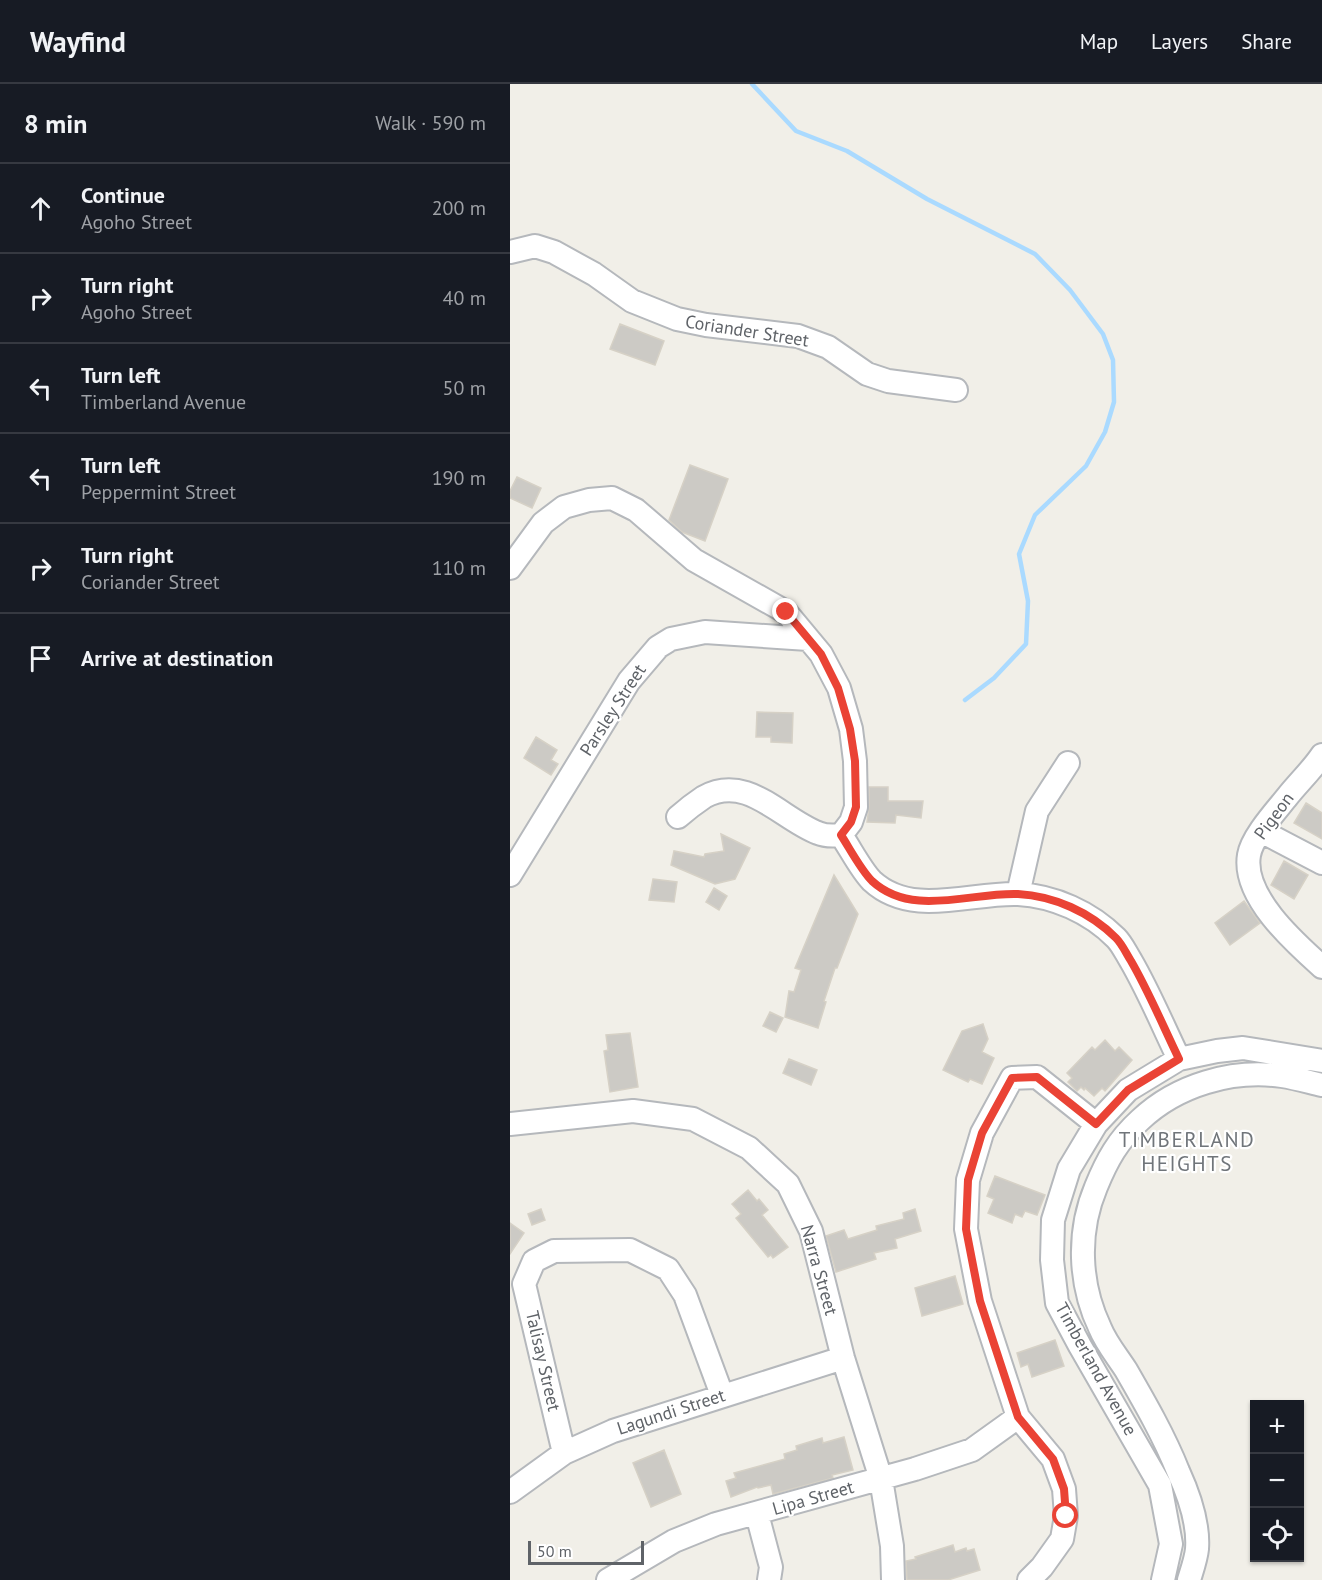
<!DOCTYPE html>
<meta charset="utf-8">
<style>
:root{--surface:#171b24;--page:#20242c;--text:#f1f3f6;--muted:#9ea1a6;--line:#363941}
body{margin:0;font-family:"PT Sans",sans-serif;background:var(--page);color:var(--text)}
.controls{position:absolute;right:18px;bottom:18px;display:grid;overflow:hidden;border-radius:0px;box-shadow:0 2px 4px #0004}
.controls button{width:54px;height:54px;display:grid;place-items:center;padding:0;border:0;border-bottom:2px solid var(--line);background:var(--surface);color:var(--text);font:30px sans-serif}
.scale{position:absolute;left:18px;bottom:15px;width:116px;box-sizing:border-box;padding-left:6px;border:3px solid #5f6368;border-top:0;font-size:16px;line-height:21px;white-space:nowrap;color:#5f6368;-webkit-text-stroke:4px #fff;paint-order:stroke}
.stop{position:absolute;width:18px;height:18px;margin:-14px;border:4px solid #ea4335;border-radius:50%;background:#fff}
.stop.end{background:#ea4335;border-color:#fff;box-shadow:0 2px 6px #0008}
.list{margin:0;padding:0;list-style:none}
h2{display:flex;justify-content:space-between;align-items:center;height:78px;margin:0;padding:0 24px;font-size:26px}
h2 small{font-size:20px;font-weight:400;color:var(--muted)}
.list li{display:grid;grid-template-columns:39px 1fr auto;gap:18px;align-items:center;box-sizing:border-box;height:90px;padding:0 24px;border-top:2px solid var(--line)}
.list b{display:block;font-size:22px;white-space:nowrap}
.list p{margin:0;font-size:20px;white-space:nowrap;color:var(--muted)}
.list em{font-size:20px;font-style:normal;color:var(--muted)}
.icon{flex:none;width:33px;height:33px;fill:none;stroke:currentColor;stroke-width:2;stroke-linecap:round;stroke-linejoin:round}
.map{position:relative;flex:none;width:812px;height:1496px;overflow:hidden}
header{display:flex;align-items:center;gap:36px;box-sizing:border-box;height:84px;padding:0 30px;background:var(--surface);border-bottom:2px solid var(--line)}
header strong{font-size:28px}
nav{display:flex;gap:33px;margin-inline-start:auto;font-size:21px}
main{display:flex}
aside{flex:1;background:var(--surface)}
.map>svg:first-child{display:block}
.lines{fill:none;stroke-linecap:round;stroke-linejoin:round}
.stream{stroke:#aadaff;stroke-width:4.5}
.building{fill:#cccac5;stroke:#d6d1c6;stroke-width:1.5}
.minor-casing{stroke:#b5b8bc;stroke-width:26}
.minor{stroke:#fff;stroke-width:22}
.route{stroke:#ea4335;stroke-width:8}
.labels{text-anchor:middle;stroke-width:4.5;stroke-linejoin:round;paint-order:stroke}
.street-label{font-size:18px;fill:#5f6368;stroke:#fff}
.quarter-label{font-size:21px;letter-spacing:1.5px;fill:#70757a;stroke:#fff}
</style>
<header>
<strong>Wayfind</strong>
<nav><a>Map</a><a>Layers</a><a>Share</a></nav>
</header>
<main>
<aside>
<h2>8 min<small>Walk · 590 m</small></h2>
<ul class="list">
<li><svg class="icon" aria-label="ahead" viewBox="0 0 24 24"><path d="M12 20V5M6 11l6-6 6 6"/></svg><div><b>Continue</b><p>Agoho Street</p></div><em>200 m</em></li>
<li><svg class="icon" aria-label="right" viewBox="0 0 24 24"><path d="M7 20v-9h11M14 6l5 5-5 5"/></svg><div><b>Turn right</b><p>Agoho Street</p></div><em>40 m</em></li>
<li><svg class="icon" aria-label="left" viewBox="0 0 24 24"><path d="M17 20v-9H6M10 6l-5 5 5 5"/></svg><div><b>Turn left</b><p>Timberland Avenue</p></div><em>50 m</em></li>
<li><svg class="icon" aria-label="left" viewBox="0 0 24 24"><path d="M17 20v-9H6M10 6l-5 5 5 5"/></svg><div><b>Turn left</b><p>Peppermint Street</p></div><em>190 m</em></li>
<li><svg class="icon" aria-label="right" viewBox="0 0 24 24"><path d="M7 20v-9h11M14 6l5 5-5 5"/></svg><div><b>Turn right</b><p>Coriander Street</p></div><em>110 m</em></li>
<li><svg class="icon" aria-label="arrive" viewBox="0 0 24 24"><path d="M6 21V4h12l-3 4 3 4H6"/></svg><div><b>Arrive at destination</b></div></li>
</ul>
</aside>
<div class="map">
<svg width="812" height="1496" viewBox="0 0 812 1496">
<rect width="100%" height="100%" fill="#f1efe8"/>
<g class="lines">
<path class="stream" d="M 242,0 L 286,47 L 337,67 L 417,115 L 525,170 L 560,206 L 593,250 L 603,276 L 604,318 L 595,348 L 576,382 L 525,431 L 509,470 L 518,517 L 516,560 L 484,594 L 455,616"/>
</g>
<path class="building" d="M 110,240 L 154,257 L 145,281 L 100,265 Z
M 180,381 L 218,395 L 195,457 L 172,448 L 159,436 Z
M 7,393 L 31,404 L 22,424 L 0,414 L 0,407 Z
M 247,628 L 283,629 L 282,659 L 261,658 L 261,653 L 246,653 Z
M 26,653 L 47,666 L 41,676 L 48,680 L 41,691 L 14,674 Z
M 359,703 L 378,703 L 378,717 L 413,717 L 411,734 L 386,731 L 385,739 L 357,738 L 359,723 Z
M 796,719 L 812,729 L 812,755 L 784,739 Z
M 211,750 L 240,764 L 225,795 L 205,800 L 161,781 L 164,767 L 194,773 L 195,770 L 214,767 Z
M 774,777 L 798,791 L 784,815 L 761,801 Z
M 324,791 L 348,830 L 327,884 L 325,884 L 314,917 L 316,918 L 308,944 L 275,933 L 279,907 L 284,908 L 291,886 L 285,884 Z
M 143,795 L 167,798 L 164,818 L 139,816 Z
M 204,804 L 217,812 L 209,826 L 196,818 Z
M 734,817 L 750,839 L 720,861 L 705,839 Z
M 260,928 L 273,934 L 266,948 L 253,942 Z
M 473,940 L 478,955 L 472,968 L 484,974 L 472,1000 L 460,995 L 458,998 L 433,986 L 452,947 Z
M 120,949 L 128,1003 L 100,1008 L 94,967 L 98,966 L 96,951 Z
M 595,956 L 605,967 L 609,963 L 622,976 L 595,1007 L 592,1004 L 584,1012 L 575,1004 L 574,1006 L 571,1003 L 567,1007 L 558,998 L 562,994 L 557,989 L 582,963 L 585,966 Z
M 279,975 L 307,986 L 301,1001 L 273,989 Z
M 485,1092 L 535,1111 L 527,1131 L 515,1127 L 512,1133 L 505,1130 L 502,1139 L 478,1129 L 484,1115 L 477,1112 Z
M 238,1106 L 247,1117 L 249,1115 L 258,1126 L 252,1131 L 278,1163 L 263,1174 L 261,1171 L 258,1173 L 226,1134 L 231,1130 L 222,1120 Z
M 31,1125 L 35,1136 L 22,1141 L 18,1130 Z
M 405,1125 L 411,1147 L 385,1155 L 387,1164 L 364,1169 L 366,1175 L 326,1188 L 316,1152 L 334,1146 L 338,1155 L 367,1146 L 366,1142 L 394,1135 L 393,1129 Z
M 0,1139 L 14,1149 L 0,1170 Z
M 445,1192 L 453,1220 L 412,1232 L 405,1204 Z
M 545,1256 L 554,1282 L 522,1293 L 518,1280 L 511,1283 L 507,1269 Z
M 334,1353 L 343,1386 L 322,1391 L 323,1394 L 263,1410 L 261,1401 L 248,1404 L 247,1403 L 221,1413 L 216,1397 L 226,1394 L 224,1389 L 275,1375 L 274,1370 L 287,1366 L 286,1362 L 312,1354 L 313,1359 Z
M 154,1366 L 171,1410 L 141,1423 L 123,1379 Z
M 443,1461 L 445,1468 L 456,1464 L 457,1467 L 464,1465 L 470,1486 L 438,1496 L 397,1496 L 396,1477 L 406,1475 L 405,1473 Z"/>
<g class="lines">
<g class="minor-casing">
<path id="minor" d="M 0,168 L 25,162 L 44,168 L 84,190 L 122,217 L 167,235 L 196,241 L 288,252 L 318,263 L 357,290 L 378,297 L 446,306
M 0,484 L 33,439 L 54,423 L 79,416 L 102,414 L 126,426 L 184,476 L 276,528 L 311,570 L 329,604 L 341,645 L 345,677 L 346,723 L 341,738 L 331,751
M 812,671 C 802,686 788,699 777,713 C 765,728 742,753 739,771 C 732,812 784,858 812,883
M 168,733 C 176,726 185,719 194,713 C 237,689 271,735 308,749 C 315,752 323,752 331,751
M 751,747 L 812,779
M 331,751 C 340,764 351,786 362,797 C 402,834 461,808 508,810 C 544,812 580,828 606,854 C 612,860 616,869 621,877 C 639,908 653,942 669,975
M 0,791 L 119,597 L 148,563 L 161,555 L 195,548 L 298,555
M 508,810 L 527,727 L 558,679
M 0,1040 L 123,1027 L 183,1035 L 239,1064 L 278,1100 L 301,1147 L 333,1274 L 371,1395 L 382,1462 L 383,1496
M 54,1369 L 14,1200 L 24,1177 L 44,1167 L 120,1166 L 158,1185 L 175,1211 L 212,1311
M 0,1408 L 54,1369 L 103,1347 L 333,1274
M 247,1430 L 261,1483 L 259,1496
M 98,1496 L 164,1457 L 206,1440 L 405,1385 L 462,1366 L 508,1333
M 519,1496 L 532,1483 L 552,1455 L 556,1432 L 554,1405 L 543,1375 L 508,1333 L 470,1217 L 456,1145 L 458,1096 L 472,1049 L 502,994 L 527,993 L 586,1040
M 653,1496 L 661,1460 L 650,1401 L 570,1262 L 547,1219 L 542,1176 L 543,1136 L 559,1085 L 586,1040 L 618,1006 L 669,975 L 707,967 L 733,964 L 812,977
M 679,1496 C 682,1486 686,1475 687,1465 C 689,1439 679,1411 668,1387 C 654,1352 635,1319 616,1286 C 607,1272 596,1259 590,1244 C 569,1200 567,1148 586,1103 C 597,1076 608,1056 630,1036 C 667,1001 722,985 772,992 C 785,994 799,998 812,1001"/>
</g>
<use href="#minor" class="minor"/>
</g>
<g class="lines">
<path class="route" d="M 276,528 L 311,570 L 328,604 L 340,645 L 345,677 L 346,723 L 341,738 L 331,751 C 340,765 351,786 362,797 C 402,834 461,808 508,810 C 544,812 580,828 606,854 C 612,860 616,869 621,877 C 639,908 653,942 669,975 L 618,1006 L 586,1040 L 527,993 L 502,994 L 472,1049 L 458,1096 L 456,1145 L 470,1217 L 508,1333 L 543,1375 L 554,1405 L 556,1432"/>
</g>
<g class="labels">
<g class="street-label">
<text transform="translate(237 247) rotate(9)" y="6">Coriander Street</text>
<text transform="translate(103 626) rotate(-57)" y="6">Parsley Street</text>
<text transform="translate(764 732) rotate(-54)" y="6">Pigeon</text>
<text transform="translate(309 1186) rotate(74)" y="6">Narra Street</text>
<text transform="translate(33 1277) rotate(77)" y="6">Talisay Street</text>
<text transform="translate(586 1285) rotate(61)" y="6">Timberland Avenue</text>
<text transform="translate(161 1328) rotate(-18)" y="6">Lagundi Street</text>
<text transform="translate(303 1414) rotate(-16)" y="6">Lipa Street</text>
</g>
<g class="quarter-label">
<text x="677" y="1063">TIMBERLAND<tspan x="677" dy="24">HEIGHTS</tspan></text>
</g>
</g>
</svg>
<div class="controls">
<button>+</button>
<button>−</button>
<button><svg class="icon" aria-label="locate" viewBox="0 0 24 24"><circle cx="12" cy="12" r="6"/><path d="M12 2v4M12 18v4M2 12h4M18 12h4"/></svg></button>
</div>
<div class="scale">50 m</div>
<div class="stop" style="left:556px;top:1432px"></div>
<div class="stop end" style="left:276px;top:528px"></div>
</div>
</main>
